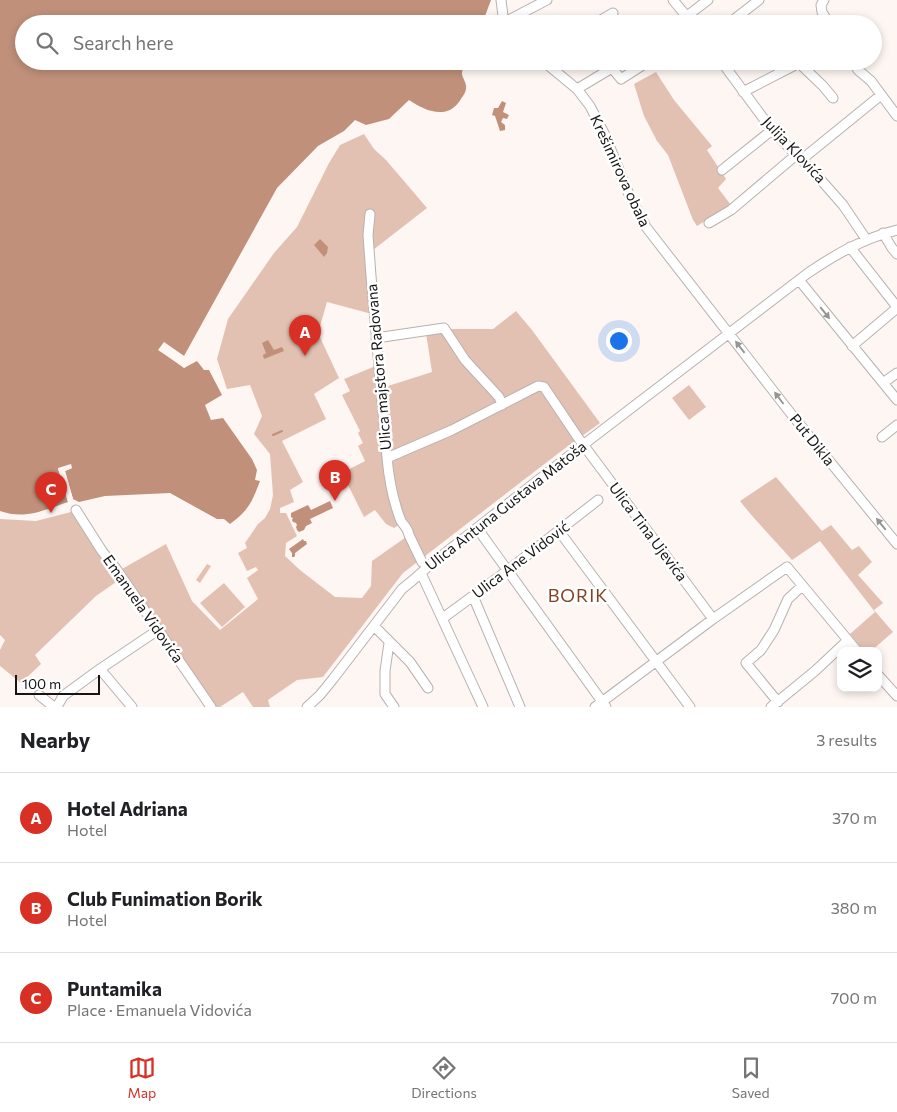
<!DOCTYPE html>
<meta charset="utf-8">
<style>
:root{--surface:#fff;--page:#f2f2f2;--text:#202124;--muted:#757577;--line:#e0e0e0;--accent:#d93025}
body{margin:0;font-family:Commissioner,sans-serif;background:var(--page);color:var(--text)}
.controls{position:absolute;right:15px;bottom:15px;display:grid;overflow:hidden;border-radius:10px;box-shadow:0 2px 8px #0003}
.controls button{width:45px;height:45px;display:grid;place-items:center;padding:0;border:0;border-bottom:1px solid var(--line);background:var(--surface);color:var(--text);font:25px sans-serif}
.scale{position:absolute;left:15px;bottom:12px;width:85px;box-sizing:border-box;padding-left:5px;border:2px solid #171514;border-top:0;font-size:14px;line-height:18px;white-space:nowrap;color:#171514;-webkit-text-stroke:4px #fff;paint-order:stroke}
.you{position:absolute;left:618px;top:340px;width:18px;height:18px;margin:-12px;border:4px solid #fff;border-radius:50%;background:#1a73e8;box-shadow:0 0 0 8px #1a73e833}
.badge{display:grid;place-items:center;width:32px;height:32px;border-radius:50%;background:var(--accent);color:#fff;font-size:16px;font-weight:700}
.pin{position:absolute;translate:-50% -41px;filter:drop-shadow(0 1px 2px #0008)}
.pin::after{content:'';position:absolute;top:26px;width:18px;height:15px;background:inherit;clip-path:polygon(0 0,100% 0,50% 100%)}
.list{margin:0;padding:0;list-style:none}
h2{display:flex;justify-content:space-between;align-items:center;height:65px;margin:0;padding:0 20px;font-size:21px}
h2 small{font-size:16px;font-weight:400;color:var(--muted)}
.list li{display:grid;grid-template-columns:32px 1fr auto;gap:15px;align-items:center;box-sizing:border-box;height:90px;padding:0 20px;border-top:1px solid var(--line)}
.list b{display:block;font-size:19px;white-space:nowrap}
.list p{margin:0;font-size:16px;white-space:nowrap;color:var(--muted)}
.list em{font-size:16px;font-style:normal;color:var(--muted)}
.icon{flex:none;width:28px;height:28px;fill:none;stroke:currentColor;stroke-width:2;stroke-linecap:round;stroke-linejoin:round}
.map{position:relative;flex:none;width:897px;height:707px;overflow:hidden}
.search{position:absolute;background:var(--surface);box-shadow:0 2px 8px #0003;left:15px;right:15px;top:15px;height:55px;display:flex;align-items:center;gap:12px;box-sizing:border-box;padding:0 18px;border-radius:28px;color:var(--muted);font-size:19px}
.sheet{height:335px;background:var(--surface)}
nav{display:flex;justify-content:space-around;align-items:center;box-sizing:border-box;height:70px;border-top:1px solid var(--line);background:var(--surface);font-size:14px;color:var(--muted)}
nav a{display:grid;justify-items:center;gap:2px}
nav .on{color:var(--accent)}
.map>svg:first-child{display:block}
.green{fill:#e2c1b2}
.water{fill:#c0907b}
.pier{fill:#fdf6f3}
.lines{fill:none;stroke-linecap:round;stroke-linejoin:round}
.stream{stroke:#c0907b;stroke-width:2}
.minor-casing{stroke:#b8b1af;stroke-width:11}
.minor{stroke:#fff;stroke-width:9}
.oneway{fill:#979695}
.labels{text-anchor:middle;stroke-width:5;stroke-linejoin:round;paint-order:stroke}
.street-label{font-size:15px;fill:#171514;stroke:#fff}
.quarter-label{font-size:18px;letter-spacing:1px;fill:#844224;stroke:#fff}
</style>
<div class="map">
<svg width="897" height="707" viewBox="0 0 897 707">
<rect width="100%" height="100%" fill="#fdf6f3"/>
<path class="green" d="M 656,72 L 674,100 L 712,146 L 707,150 L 726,179 L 718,188 L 731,205 L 697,226 L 693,220 L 668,155 L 657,141 L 644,116 L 634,84 Z
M 364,134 L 374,149 L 386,160 L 427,208 L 373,250 L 372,314 L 327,302 L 318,333 L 339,378 L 314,394 L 326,419 L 282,441 L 303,482 L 290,490 L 294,502 L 280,508 L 280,513 L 286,513 L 297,536 L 286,543 L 285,556 L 300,570 L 335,597 L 362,598 L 371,586 L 372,561 L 409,535 L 402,523 L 394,528 L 386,524 L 375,510 L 364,517 L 342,473 L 365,461 L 358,446 L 363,443 L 358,433 L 360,431 L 342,395 L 350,391 L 344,379 L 378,365 L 386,390 L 388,386 L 432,372 L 426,333 L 452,329 L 493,329 L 516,311 L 532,330 L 600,423 L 560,452 L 403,573 L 323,677 L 297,680 L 268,700 L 270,707 L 253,707 L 243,692 L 220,707 L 211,707 L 122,569 L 166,544 L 192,601 L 220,630 L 258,599 L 247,578 L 258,570 L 256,567 L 247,571 L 238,553 L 247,548 L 245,543 L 258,524 L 265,518 L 270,509 L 273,495 L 270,454 L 254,434 L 262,416 L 250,385 L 227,389 L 217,359 L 228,319 L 274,253 L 297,227 L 329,163 L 340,145 Z
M 689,385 L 706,407 L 689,420 L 672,398 Z
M 776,477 L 822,531 L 831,525 L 852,550 L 859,546 L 872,562 L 858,575 L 883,603 L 874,610 L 893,632 L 871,651 L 864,651 L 850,634 L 875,612 L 820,541 L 792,560 C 775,540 756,522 740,501 Z
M 71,512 L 119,580 L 96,596 L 35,655 L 41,664 L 21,683 L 0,666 L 0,650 L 5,640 L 0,635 L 0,519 L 36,521 Z
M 207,564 L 211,566 L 200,583 L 196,580 Z
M 224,583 L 245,607 L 222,627 L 200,603 Z"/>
<path class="water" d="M 0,0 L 491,0 L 482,24 L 24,24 L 24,61 L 466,61 C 465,65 462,69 462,73 C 462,78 467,83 466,88 C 466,92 463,96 461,99 C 448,121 425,111 409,100 L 389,119 L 366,125 L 355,120 L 344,131 L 318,146 L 277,188 L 184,356 L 164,343 L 159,350 L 184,368 L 197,361 L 204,370 L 209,370 L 222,395 L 205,405 L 211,420 L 223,418 L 252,459 L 257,470 L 255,480 L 260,481 C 252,502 249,510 230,524 L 224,519 L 217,519 L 170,493 L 105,496 L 79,502 L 73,499 L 65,471 L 72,468 L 58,469 L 68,502 C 44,510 25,520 0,511 Z
M 502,101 L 506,103 L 503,112 L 509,115 L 507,119 L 503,118 L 501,122 L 505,125 L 505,130 L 500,131 L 495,116 L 492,115 L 494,108 L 498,108 Z
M 320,239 L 328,247 L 327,253 L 324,257 L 314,245 Z
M 268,340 L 274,350 L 282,347 L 284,351 L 264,359 L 263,355 L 266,353 L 262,343 Z
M 330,501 L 333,508 L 310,519 L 312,523 L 306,526 L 304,530 L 299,532 L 297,530 L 296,527 L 297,525 L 296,523 L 293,522 L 292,520 L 293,518 L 291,517 L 291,513 L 308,505 L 311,510 Z
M 303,539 L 304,541 L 306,541 L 307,544 L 295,553 L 295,556 L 294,557 L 292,557 L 292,553 L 289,549 Z"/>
<path class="pier" d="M 164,342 L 184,356 L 184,359 L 164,346 L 162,349 L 184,365 L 185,368 L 158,350 Z
M 71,464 L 72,468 L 65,471 L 73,499 L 70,501 L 63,470 L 61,470 L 70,501 L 68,502 L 58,468 Z"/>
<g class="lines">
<path class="stream" d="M 273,435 L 282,431"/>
<g class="minor-casing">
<path id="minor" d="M 501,0 L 504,24
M 673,0 L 693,24
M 824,0 L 821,5 L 822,12 L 829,24
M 687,16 L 708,0
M 503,23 L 547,0
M 594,24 L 613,13
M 728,24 L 759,0
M 543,61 L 577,89 L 590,106 L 605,135 L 628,192 L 646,227 L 792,415 L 897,544
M 721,61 L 772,130 L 796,155 L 813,171 L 843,205 L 866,239
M 852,61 L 858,70 L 871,81 L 897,116
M 577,89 L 612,68 L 621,79 L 649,61
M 743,92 L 799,63 L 823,86 L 833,98
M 801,160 L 881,95
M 722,170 L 772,130
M 370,214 L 368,235 L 371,276 L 387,458 C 389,479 393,501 401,521 C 404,526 408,528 409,535 L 422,562
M 709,223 L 731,210 L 796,155
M 883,233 L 892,248 L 897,254
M 850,247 L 897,307
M 799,280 L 897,400
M 376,338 L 444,328 L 465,360 L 499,397 L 502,405
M 852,346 L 897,308
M 883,383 L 897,373
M 882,437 L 897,425
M 387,458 L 452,430 L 538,386 L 544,387 L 579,439 L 713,619
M 76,510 L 102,551 L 117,570 L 211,707
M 477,528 L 606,707
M 559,531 L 690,707
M 421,573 L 483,707
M 473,596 L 520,707
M 443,618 L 507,571 L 598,500
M 374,626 L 410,662 L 428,688
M 389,643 L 385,671 L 385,694 L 394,707
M 100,669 L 132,707
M 878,675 L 897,696
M 39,695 L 54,707
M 778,702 L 746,663 L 761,650 L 774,630 L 788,599 L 802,586
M 57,707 L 63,696 L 100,669 L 158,630
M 307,707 L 320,695 L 333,679 L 402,589 L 413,580 L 431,564 L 583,445 L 808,273 C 836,254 864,238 897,230
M 595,707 L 713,619 L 787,567 L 857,651
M 771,707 L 815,671 L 848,640"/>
</g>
<use href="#minor" class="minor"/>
</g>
<defs><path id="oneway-solid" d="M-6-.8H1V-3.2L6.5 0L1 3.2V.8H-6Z" transform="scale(1.25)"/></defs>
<g class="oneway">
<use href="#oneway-solid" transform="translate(825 313) rotate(51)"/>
<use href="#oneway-solid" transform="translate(740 347) rotate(-128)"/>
<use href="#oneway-solid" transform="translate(779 398) rotate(-127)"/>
<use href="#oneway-solid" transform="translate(881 524) rotate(-129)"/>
</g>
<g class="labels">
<g class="street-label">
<text transform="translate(794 150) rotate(47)" y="5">Julija Klovića</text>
<text transform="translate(620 171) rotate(65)" y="5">Krešimirova obala</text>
<text transform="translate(379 367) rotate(-95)" y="5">Ulica majstora Radovana</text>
<text transform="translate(812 440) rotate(51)" y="5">Put Dikla</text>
<text transform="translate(506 506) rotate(-38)" y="5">Ulica Antuna Gustava Matoša</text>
<text transform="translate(648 532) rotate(53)" y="5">Ulica Tina Ujevića</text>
<text transform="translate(521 560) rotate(-37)" y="5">Ulica Ane Vidović</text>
<text transform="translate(143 609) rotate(55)" y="5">Emanuela Vidovića</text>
</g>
<g class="quarter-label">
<text x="578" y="602">BORIK</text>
</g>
</g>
</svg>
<div class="controls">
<button><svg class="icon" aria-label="layers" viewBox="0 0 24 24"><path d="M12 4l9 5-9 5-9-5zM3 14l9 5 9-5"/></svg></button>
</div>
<div class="scale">100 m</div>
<div class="you"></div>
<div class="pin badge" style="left:305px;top:356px">A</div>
<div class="pin badge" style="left:335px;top:501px">B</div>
<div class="pin badge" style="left:51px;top:513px">C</div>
<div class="search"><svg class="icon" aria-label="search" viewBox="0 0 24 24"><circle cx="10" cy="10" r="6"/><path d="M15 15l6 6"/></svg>Search here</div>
</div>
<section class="sheet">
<h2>Nearby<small>3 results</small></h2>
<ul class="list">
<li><span class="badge">A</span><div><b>Hotel Adriana</b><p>Hotel</p></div><em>370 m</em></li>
<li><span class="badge">B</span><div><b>Club Funimation Borik</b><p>Hotel</p></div><em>380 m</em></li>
<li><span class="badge">C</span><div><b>Puntamika</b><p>Place · Emanuela Vidovića</p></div><em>700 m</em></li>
</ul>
</section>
<nav>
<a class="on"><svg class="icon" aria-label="map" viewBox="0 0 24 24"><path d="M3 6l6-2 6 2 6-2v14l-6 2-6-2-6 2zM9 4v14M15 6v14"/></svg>Map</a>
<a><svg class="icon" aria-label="directions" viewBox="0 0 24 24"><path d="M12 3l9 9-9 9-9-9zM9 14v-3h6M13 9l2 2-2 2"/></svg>Directions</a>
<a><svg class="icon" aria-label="saved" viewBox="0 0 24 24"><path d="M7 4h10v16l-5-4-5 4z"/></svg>Saved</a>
</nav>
